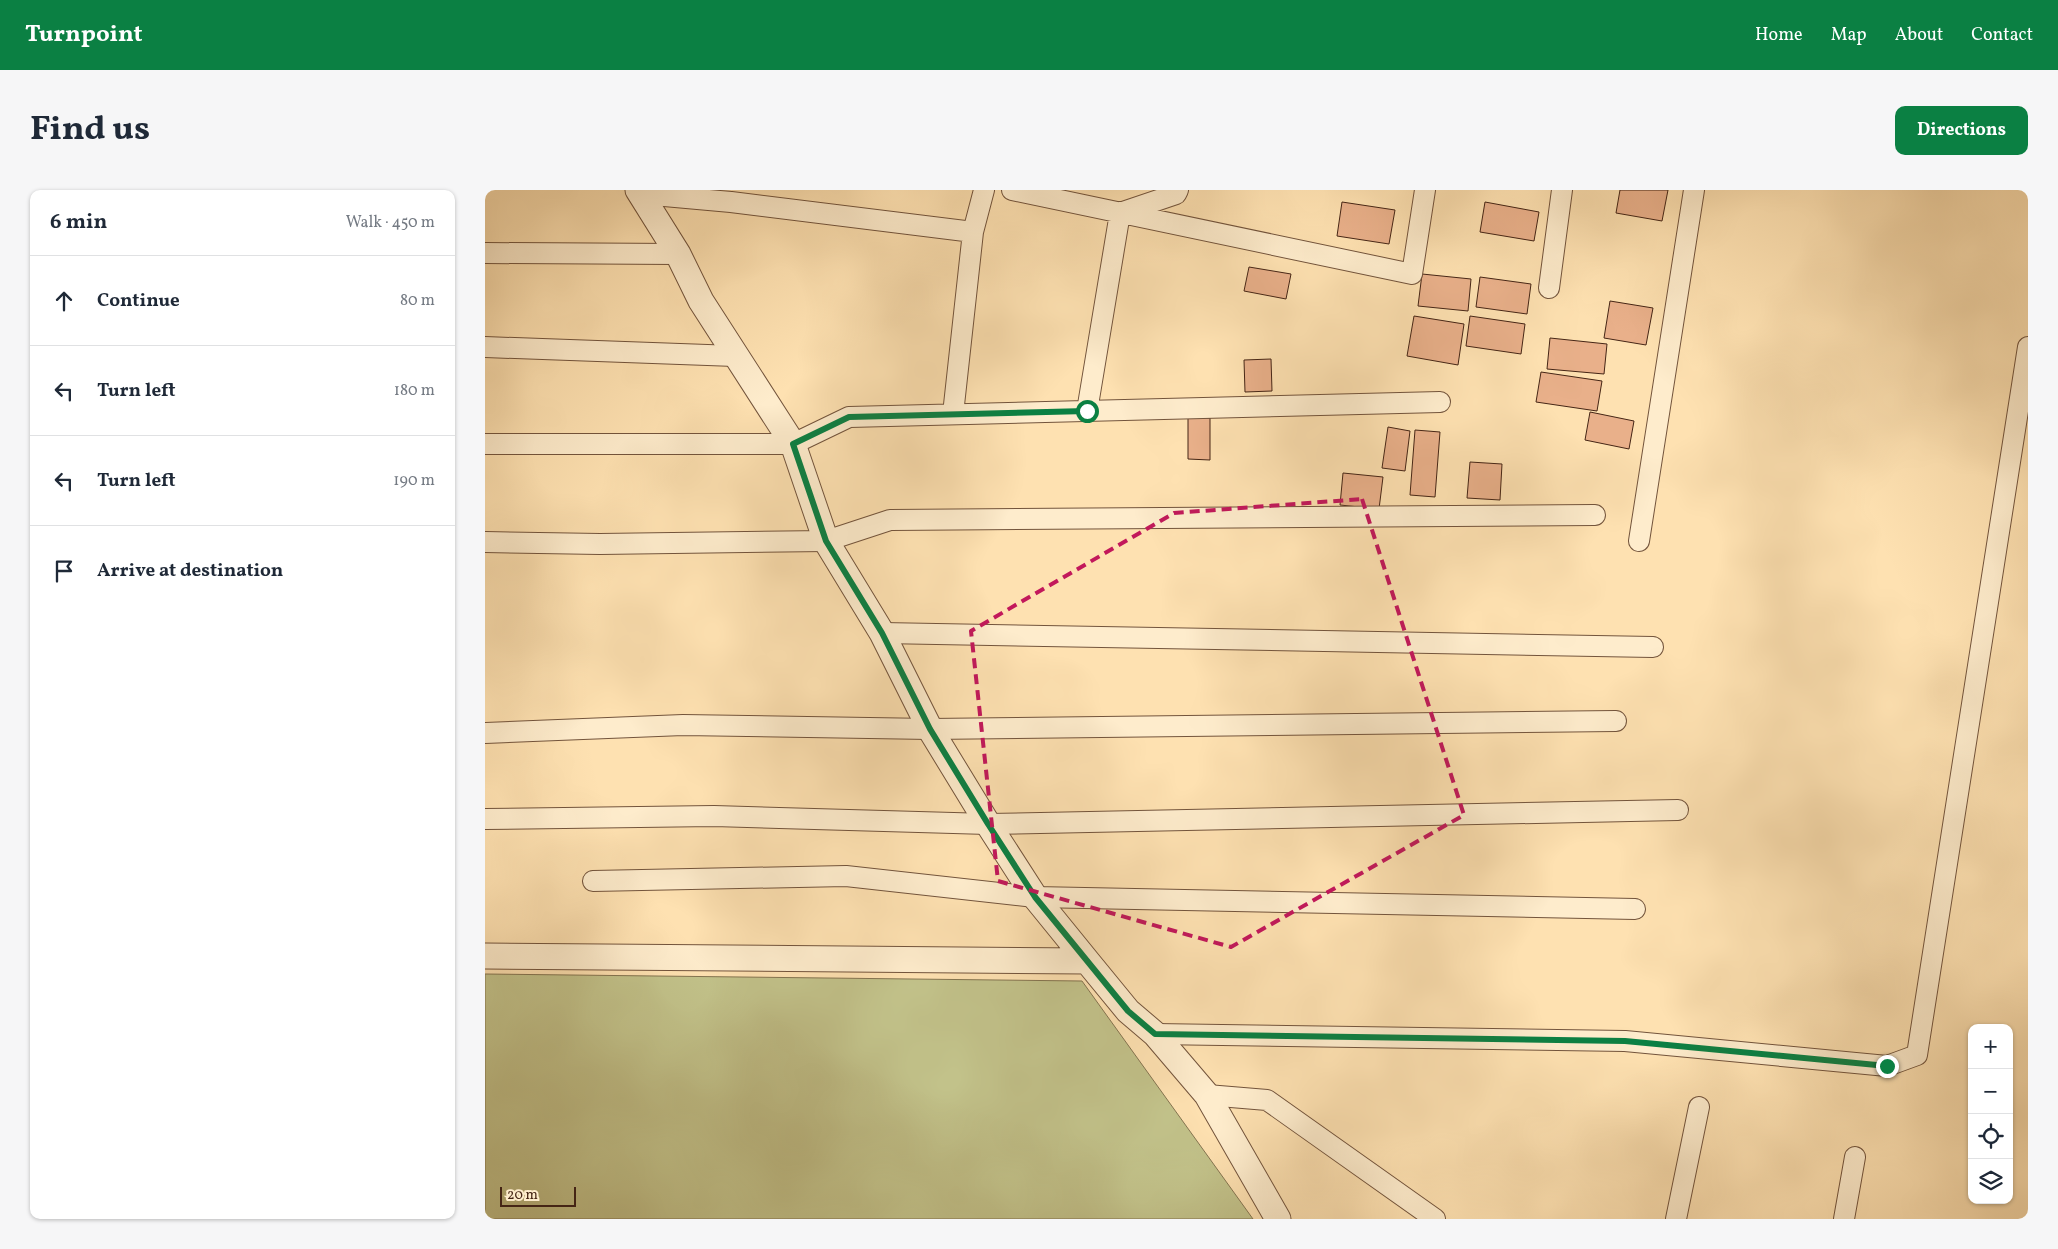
<!DOCTYPE html>
<meta charset="utf-8">
<style>
:root{--surface:#fff;--page:#f6f6f7;--text:#1f2937;--muted:#747a83;--line:#e0e1e3;--accent:#0b8043}
body{margin:0;font-family:Vollkorn,serif;background:var(--page);color:var(--text)}
.controls{position:absolute;right:15px;bottom:15px;display:grid;overflow:hidden;border-radius:10px;box-shadow:0 1px 4px #0004}
.controls button{width:45px;height:45px;display:grid;place-items:center;padding:0;border:0;border-bottom:1px solid var(--line);background:var(--surface);color:var(--text);font:25px sans-serif}
.scale{position:absolute;left:15px;bottom:12px;width:76px;box-sizing:border-box;padding-left:5px;border:2px solid #452515;border-top:0;font-size:14px;line-height:18px;white-space:nowrap;color:#452515;-webkit-text-stroke:4px #feeccc;paint-order:stroke}
.stop{position:absolute;width:15px;height:15px;margin:-11px;border:4px solid #0b8043;border-radius:50%;background:#fff}
.stop.end{background:#0b8043;border-color:#fff;box-shadow:0 1px 5px #0008}
.list{margin:0;padding:0;list-style:none}
h2{display:flex;justify-content:space-between;align-items:center;height:65px;margin:0;padding:0 20px;font-size:21px}
h2 small{font-size:16px;font-weight:400;color:var(--muted)}
.list li{display:grid;grid-template-columns:32px 1fr auto;gap:15px;align-items:center;box-sizing:border-box;height:90px;padding:0 20px;border-top:1px solid var(--line)}
.list b{display:block;font-size:19px;white-space:nowrap}
.list em{font-size:16px;font-style:normal;color:var(--muted)}
.icon{flex:none;width:28px;height:28px;fill:none;stroke:currentColor;stroke-width:2;stroke-linecap:round;stroke-linejoin:round}
.map{position:relative;flex:none;width:1543px;height:1029px;overflow:hidden;border-radius:10px}
header{display:flex;align-items:center;gap:30px;box-sizing:border-box;height:70px;padding:0 25px;background:var(--accent);color:#fff}
header strong{font-size:24px}
nav{display:flex;gap:28px;margin-inline-start:auto;font-size:18px}
.intro{display:flex;align-items:center;justify-content:space-between;box-sizing:border-box;height:120px;padding:0 30px}
h1{margin:0;font-size:35px}
.button{padding:12px 22px;border-radius:10px;background:var(--accent);color:#fff;font-size:18px;font-weight:700}
main{display:flex;gap:30px;padding:0 30px}
aside{flex:1;background:var(--surface);border-radius:10px;box-shadow:0 1px 4px #0004}
.map>svg:first-child{display:block}
.green{fill:#c2c28a;stroke:#847450}
.building{fill:#e9b08a;stroke:#452515}
.lines{fill:none;stroke-linecap:round;stroke-linejoin:round}
.minor-casing{stroke:#73543c;stroke-width:22}
.tertiary-casing{stroke:#73543c;stroke-width:27}
.minor{stroke:#feeccc;stroke-width:20}
.tertiary{stroke:#feeccc;stroke-width:25}
.route{stroke:#0b8043;stroke-width:6}
.marked{fill:none;stroke:#c2185b;stroke-width:4;stroke-dasharray:10 6;stroke-linejoin:round}
</style>
<header>
<strong>Turnpoint</strong>
<nav><a>Home</a><a>Map</a><a>About</a><a>Contact</a></nav>
</header>
<div class="intro"><h1>Find us</h1><a class="button">Directions</a></div>
<main>
<aside>
<h2>6 min<small>Walk · 450 m</small></h2>
<ul class="list">
<li><svg class="icon" aria-label="ahead" viewBox="0 0 24 24"><path d="M12 20V5M6 11l6-6 6 6"/></svg><div><b>Continue</b></div><em>80 m</em></li>
<li><svg class="icon" aria-label="left" viewBox="0 0 24 24"><path d="M17 20v-9H6M10 6l-5 5 5 5"/></svg><div><b>Turn left</b></div><em>180 m</em></li>
<li><svg class="icon" aria-label="left" viewBox="0 0 24 24"><path d="M17 20v-9H6M10 6l-5 5 5 5"/></svg><div><b>Turn left</b></div><em>190 m</em></li>
<li><svg class="icon" aria-label="arrive" viewBox="0 0 24 24"><path d="M6 21V4h12l-3 4 3 4H6"/></svg><div><b>Arrive at destination</b></div></li>
</ul>
</aside>
<div class="map">
<svg width="1543" height="1029" viewBox="0 0 1543 1029">
<rect width="100%" height="100%" fill="#fee1b1"/>
<filter id="stains"><feTurbulence type="fractalNoise" baseFrequency=".004" numOctaves="4"/><feColorMatrix values="0 0 0 0 .2 0 0 0 0 .09 0 0 0 0 .02 0 0 0 .5 -.17"/></filter>
<radialGradient id="worn" r=".72"><stop offset=".6" stop-color="#630" stop-opacity="0"/><stop offset="1" stop-color="#630" stop-opacity=".3"/></radialGradient>
<path class="green" d="M 0,784 L 597,791 L 768,1029 L 0,1029 Z"/>
<path class="building" d="M 1135,0 L 1183,0 L 1177,31 L 1131,23 Z
M 857,12 L 910,20 L 904,54 L 852,46 Z
M 1000,12 L 1054,22 L 1049,51 L 995,42 Z
M 764,77 L 806,84 L 801,109 L 759,101 Z
M 937,84 L 986,89 L 983,121 L 933,116 Z
M 995,87 L 1046,94 L 1042,124 L 991,117 Z
M 1125,111 L 1168,118 L 1161,155 L 1119,148 Z
M 929,126 L 979,134 L 973,175 L 922,166 Z
M 985,126 L 1040,134 L 1036,164 L 981,156 Z
M 1065,148 L 1122,154 L 1119,184 L 1062,179 Z
M 786,169 L 787,201 L 760,202 L 759,170 Z
M 1056,182 L 1117,191 L 1112,221 L 1051,212 Z
M 1105,222 L 1149,231 L 1144,259 L 1100,250 Z
M 703,227 L 725,228 L 725,270 L 703,269 Z
M 903,237 L 925,241 L 920,281 L 897,278 Z
M 930,240 L 955,242 L 950,307 L 925,305 Z
M 985,272 L 1017,274 L 1015,310 L 982,308 Z
M 858,283 L 898,287 L 894,319 L 855,315 Z"/>
<g class="lines">
<g class="minor-casing">
<path id="minor" d="M 157,0 L 157,4 L 246,12 L 488,42 L 499,0
M 527,0 L 927,84 L 940,0
M 0,63 L 193,64
M 1064,98 L 1077,0
M 0,157 L 250,166
M 602,221 L 635,23 L 691,4 L 693,0
M 468,224 L 488,42
M 0,254 L 308,254 L 364,227 L 955,212
M 1154,351 L 1209,0
M 0,352 L 115,354 L 341,351 L 405,330 L 1110,325
M 397,443 L 1168,457
M 0,543 L 198,535 L 445,539 L 1131,531
M 0,629 L 229,626 L 503,634 L 1193,620
M 108,691 L 361,686 L 550,707 L 1150,719
M 670,844 L 1140,851 L 1402,876 L 1432,865 L 1543,157
M 722,905 L 782,910 L 950,1029
M 1191,1029 L 1214,917
M 1359,1029 L 1370,967"/>
</g>
<g class="tertiary-casing">
<path id="tertiary" d="M 153,0 L 193,64 L 216,111 L 308,254 L 341,351 L 397,443 L 445,539 L 503,634 L 550,707 L 602,771 L 643,821 L 670,844 L 722,905 L 793,1029
M 0,766 L 602,771"/>
</g>
<use href="#minor" class="minor"/>
<use href="#tertiary" class="tertiary"/>
</g>
<g class="lines">
<path class="route" d="M 602,221 L 364,227 L 308,254 L 341,351 L 397,443 L 445,539 L 503,634 L 550,707 L 643,821 L 670,844 L 1140,851 L 1402,876"/>
</g>
<path class="marked" d="M 877,309 L 979,625 L 746,757 L 513,691 L 486,441 L 689,323 Z"/>
<rect width="100%" height="100%" filter="url(#stains)"/>
<rect width="100%" height="100%" fill="url(#worn)"/>
</svg>
<div class="controls">
<button>+</button>
<button>−</button>
<button><svg class="icon" aria-label="locate" viewBox="0 0 24 24"><circle cx="12" cy="12" r="6"/><path d="M12 2v4M12 18v4M2 12h4M18 12h4"/></svg></button>
<button><svg class="icon" aria-label="layers" viewBox="0 0 24 24"><path d="M12 4l9 5-9 5-9-5zM3 14l9 5 9-5"/></svg></button>
</div>
<div class="scale">20 m</div>
<div class="stop" style="left:602px;top:221px"></div>
<div class="stop end" style="left:1402px;top:876px"></div>
</div>
</main>
